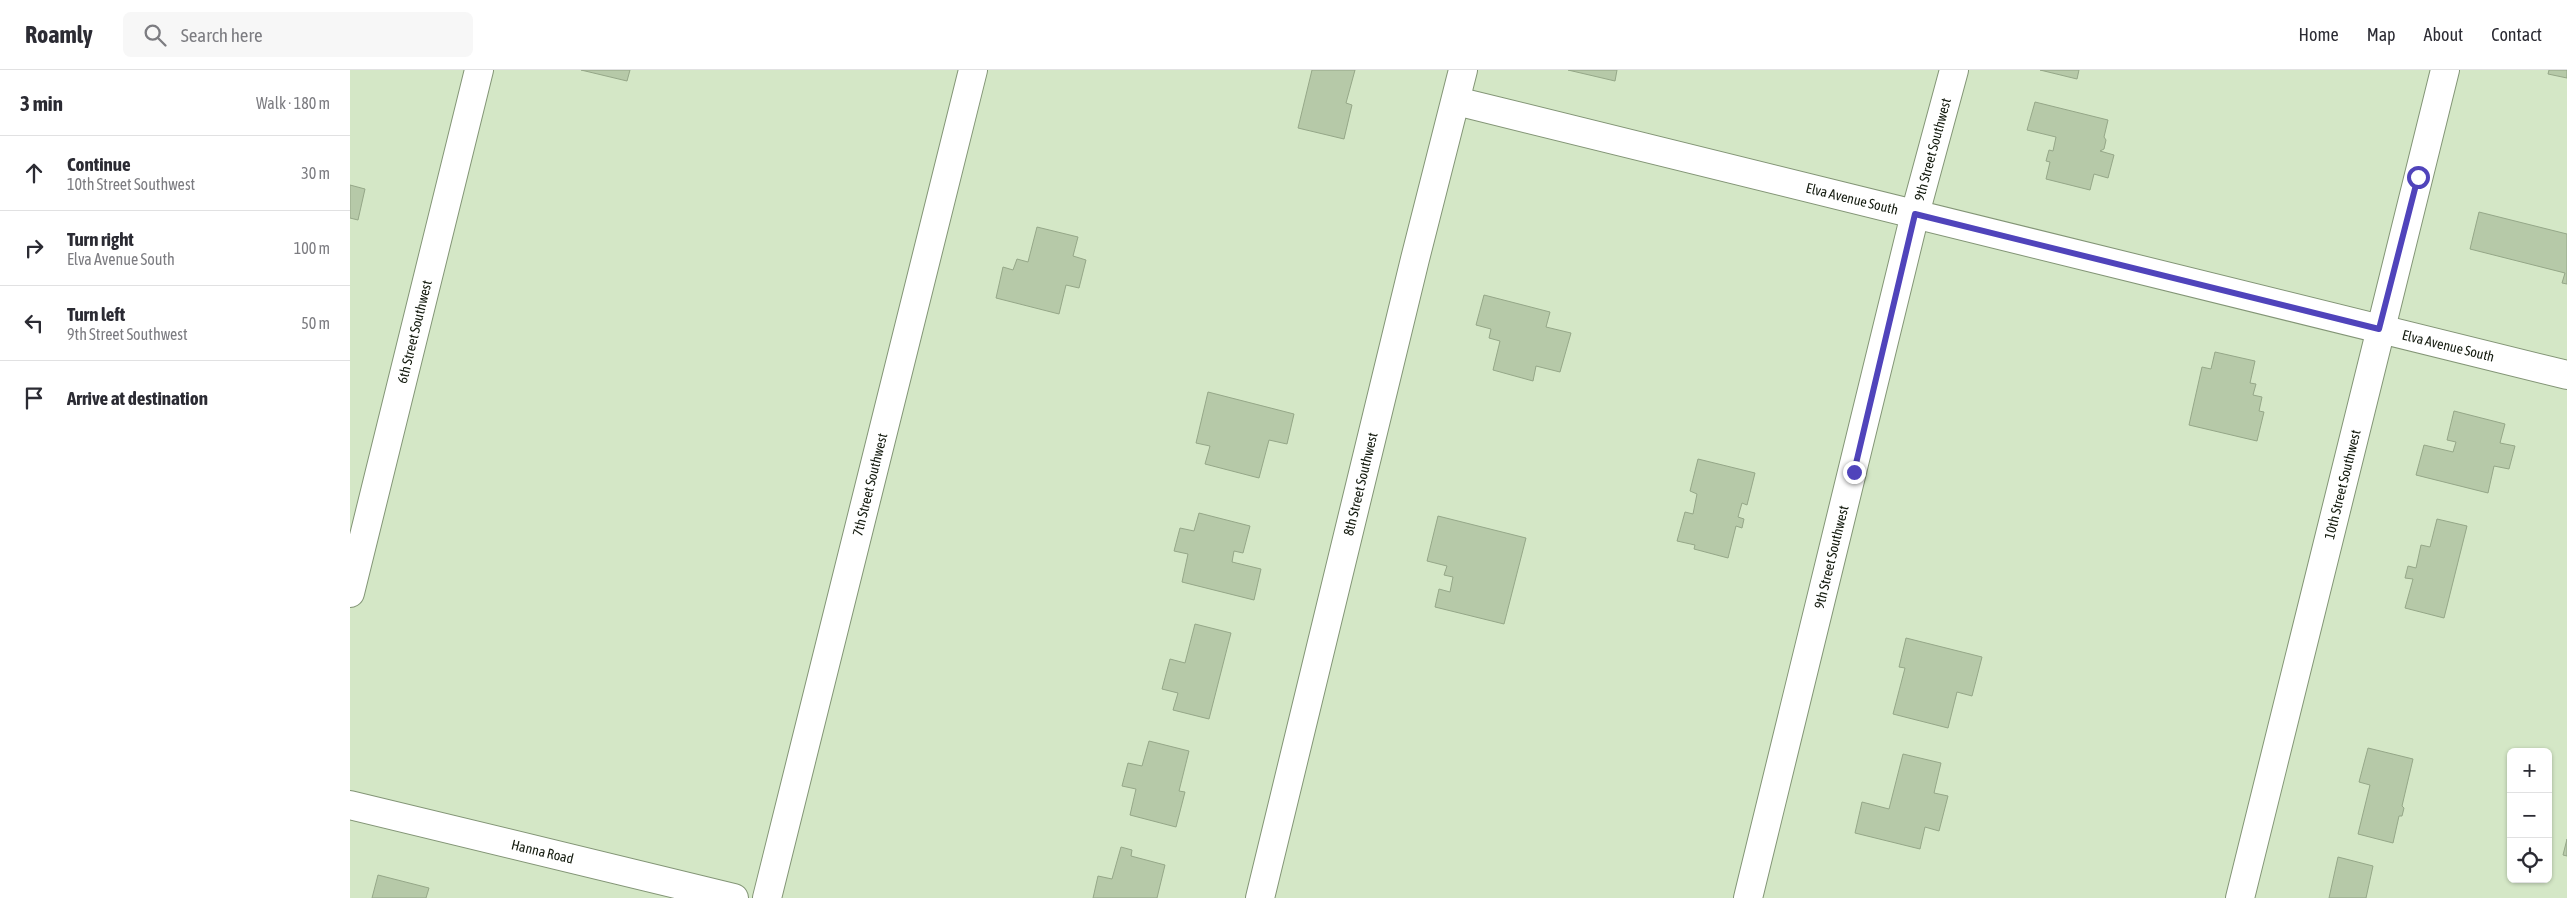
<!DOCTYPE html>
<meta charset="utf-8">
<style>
:root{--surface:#fff;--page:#f7f7f7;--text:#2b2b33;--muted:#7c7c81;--line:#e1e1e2}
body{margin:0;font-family:"Asap Condensed",sans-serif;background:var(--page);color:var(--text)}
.controls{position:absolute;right:15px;bottom:15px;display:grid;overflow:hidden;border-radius:8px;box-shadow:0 1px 4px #0004}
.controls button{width:45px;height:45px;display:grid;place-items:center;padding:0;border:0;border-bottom:1px solid var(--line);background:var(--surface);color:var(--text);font:25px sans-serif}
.stop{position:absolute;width:15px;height:15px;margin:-11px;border:4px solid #5044bb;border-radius:50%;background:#fff}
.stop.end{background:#5044bb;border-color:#fff;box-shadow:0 1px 5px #0008}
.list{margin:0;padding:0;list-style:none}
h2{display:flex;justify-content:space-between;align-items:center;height:65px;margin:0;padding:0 20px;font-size:21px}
h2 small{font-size:16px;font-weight:400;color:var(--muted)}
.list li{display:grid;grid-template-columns:32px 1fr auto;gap:15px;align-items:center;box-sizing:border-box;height:75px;padding:0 20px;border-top:1px solid var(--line)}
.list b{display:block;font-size:19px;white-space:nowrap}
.list p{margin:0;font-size:16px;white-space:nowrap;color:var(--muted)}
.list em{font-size:16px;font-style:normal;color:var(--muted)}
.icon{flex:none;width:28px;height:28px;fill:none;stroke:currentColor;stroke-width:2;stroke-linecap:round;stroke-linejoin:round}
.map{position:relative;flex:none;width:2217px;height:828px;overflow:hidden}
header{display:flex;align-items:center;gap:30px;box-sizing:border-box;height:70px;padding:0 25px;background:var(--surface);border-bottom:1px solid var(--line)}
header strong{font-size:24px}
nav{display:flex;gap:28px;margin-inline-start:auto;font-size:18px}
.search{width:350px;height:45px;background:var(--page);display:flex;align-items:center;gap:12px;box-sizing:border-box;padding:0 18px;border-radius:8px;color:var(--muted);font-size:19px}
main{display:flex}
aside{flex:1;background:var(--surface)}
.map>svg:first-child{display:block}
.building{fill:#b6c9a8;stroke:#95a788}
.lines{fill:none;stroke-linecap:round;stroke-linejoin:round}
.minor-casing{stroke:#839576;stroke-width:30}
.minor{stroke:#fff;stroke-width:28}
.route{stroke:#5044bb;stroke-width:6}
.labels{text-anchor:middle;stroke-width:4;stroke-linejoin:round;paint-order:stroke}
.street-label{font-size:14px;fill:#131a0e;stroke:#fff}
</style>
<header>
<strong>Roamly</strong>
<div class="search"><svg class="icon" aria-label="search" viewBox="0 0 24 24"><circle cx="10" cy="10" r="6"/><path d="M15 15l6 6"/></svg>Search here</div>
<nav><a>Home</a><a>Map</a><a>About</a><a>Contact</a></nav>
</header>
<main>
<aside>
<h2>3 min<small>Walk · 180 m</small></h2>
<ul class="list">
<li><svg class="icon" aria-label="ahead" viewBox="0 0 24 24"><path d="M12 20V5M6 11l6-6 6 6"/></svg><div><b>Continue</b><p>10th Street Southwest</p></div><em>30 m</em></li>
<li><svg class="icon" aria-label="right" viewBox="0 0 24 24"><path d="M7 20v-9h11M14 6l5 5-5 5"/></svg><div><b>Turn right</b><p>Elva Avenue South</p></div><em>100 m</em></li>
<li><svg class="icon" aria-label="left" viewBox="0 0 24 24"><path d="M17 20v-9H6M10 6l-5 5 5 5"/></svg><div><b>Turn left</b><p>9th Street Southwest</p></div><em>50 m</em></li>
<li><svg class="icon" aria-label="arrive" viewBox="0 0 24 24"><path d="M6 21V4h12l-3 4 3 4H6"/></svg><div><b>Arrive at destination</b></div></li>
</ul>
</aside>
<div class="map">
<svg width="2217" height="828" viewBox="0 0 2217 828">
<rect width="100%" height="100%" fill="#d4e7c6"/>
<path class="building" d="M 231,0 L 280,0 L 277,11 Z
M 962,0 L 1005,0 L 996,33 L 1002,35 L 994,69 L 948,58 Z
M 1218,0 L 1267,0 L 1265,11 Z
M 1690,0 L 1729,0 L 1727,9 Z
M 2199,0 L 2217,0 L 2217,8 L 2198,4 Z
M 1685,32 L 1758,50 L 1754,67 L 1756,70 L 1754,79 L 1750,81 L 1764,85 L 1758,108 L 1744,104 L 1740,120 L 1696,109 L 1700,92 L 1696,91 L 1699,80 L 1703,81 L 1706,67 L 1677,60 Z
M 0,115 L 15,119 L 8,150 L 0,148 Z
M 2129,142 L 2217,164 L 2217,214 L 2212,213 L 2215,203 L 2120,179 Z
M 687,157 L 728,167 L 723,186 L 736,190 L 729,218 L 716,215 L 709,244 L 646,228 L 653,197 L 663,200 L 667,189 L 678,192 Z
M 1134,225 L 1200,242 L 1196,257 L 1221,263 L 1210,302 L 1186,296 L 1183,311 L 1143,300 L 1150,271 L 1139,268 L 1141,259 L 1126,255 Z
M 1865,282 L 1905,291 L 1900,313 L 1906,314 L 1903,325 L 1912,327 L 1909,341 L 1914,342 L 1907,371 L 1839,355 L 1852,297 L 1861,299 Z
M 858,322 L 944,344 L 937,374 L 919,370 L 909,408 L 855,394 L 860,376 L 846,373 Z
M 2104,341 L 2155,354 L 2150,373 L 2165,376 L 2159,399 L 2144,396 L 2138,423 L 2066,405 L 2074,375 L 2103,382 L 2106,372 L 2097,370 Z
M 1348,389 L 1405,403 L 1397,435 L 1392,433 L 1388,447 L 1394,449 L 1392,458 L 1386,456 L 1378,488 L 1344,479 L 1345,475 L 1327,471 L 1335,442 L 1343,444 L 1347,424 L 1340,421 Z
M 849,443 L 900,456 L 893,483 L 884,481 L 882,492 L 911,499 L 904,530 L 832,512 L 838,484 L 824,481 L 830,458 L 844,461 Z
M 1088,446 L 1176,468 L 1154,554 L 1085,537 L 1089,519 L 1100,522 L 1103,507 L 1094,505 L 1097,496 L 1077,491 Z
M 2087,449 L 2117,456 L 2094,548 L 2055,538 L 2063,509 L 2055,508 L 2058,496 L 2066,498 L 2071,475 L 2080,477 Z
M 845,554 L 881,563 L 859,649 L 823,640 L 828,623 L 812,619 L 820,589 L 835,593 Z
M 1556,568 L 1632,587 L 1622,626 L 1607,622 L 1598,658 L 1543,644 L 1555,598 L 1549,597 Z
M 799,671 L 839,681 L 829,721 L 835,722 L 826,757 L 780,745 L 786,719 L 772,716 L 778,693 L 792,696 Z
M 2018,678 L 2063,689 L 2052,736 L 2054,738 L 2052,746 L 2049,746 L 2043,773 L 2008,764 L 2020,715 L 2009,712 Z
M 1553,684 L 1591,693 L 1584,723 L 1598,726 L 1589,761 L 1575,757 L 1570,779 L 1505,763 L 1512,732 L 1539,739 Z
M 2217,769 L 2217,786 L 2213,785 Z
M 771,777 L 782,780 L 781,786 L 815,795 L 807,828 L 743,828 L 748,806 L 762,809 Z
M 1988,787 L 2023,796 L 2016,828 L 1979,828 Z
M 28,805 L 79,818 L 76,828 L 22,828 Z"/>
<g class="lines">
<g class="minor-casing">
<g id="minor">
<path id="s1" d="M 1106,31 L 2217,305"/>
<path id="s2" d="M 0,523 L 129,0"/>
<path id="s3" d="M 0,735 L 384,828"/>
<path id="s4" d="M 417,828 L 623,0"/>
<path id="s5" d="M 910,828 L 1065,189 L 1113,0"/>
<path id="s6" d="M 1398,828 L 1565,144 L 1604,0"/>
<path id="s7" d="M 1890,828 L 2095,0"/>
</g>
</g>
<use href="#minor" class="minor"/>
</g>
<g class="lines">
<path class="route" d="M 1504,402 L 1565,144 L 2029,259 L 2068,107"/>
</g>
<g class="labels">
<g class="street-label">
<text dy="5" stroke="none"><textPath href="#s6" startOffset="771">9th Street Southwest</textPath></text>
<text dy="5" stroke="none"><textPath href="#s1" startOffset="408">Elva Avenue South</textPath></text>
<text dy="5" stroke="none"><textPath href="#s2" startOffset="269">6th Street Southwest</textPath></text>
<text dy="5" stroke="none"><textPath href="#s1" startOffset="1022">Elva Avenue South</textPath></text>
<text dy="5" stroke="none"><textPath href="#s4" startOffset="426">7th Street Southwest</textPath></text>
<text dy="5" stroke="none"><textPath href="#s5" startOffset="426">8th Street Southwest</textPath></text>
<text dy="5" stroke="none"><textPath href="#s7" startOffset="426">10th Street Southwest</textPath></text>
<text dy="5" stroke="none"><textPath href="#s6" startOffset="351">9th Street Southwest</textPath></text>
<text dy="5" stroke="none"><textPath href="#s3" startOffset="198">Hanna Road</textPath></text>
</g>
</g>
</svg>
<div class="controls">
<button>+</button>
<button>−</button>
<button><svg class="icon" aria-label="locate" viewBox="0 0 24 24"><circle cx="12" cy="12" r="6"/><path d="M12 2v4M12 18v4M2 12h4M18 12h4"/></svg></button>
</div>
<div class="stop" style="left:2068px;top:107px"></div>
<div class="stop end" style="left:1504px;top:402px"></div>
</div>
</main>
